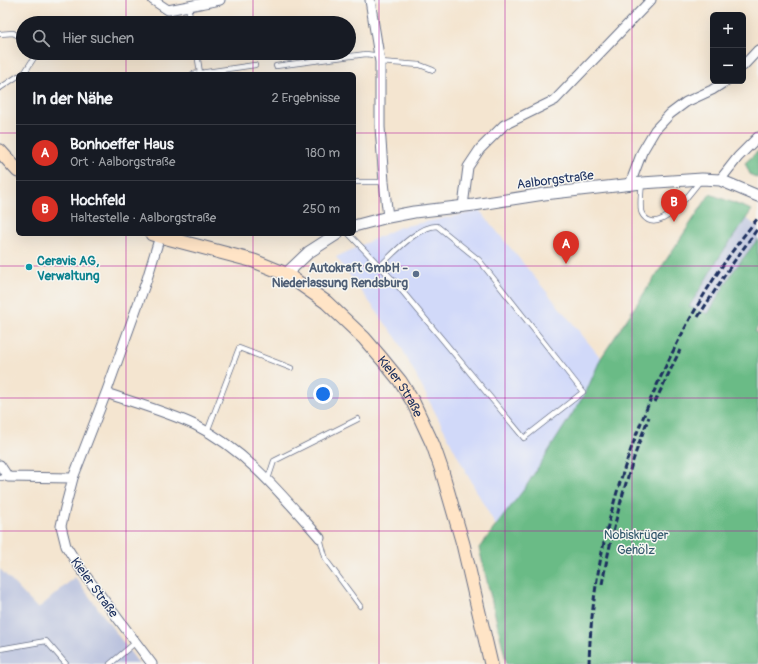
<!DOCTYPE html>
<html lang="de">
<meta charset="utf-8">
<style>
:root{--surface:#171b24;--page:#20242c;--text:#f1f3f6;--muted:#9ea1a6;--line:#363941;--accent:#d93025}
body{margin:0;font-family:Pangolin,sans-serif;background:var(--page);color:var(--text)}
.controls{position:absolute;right:12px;top:12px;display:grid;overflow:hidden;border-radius:6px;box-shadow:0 4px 16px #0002}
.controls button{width:36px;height:36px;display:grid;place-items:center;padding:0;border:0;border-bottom:1px solid var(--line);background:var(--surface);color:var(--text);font:20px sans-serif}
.you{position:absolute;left:323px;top:394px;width:14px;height:14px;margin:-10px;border:3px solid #fff;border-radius:50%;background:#1a73e8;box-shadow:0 0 0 6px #1a73e833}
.badge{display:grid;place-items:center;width:26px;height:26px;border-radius:50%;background:var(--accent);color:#fff;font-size:13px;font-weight:700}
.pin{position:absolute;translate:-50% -33px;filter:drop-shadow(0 1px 2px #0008)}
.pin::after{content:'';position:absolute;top:21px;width:14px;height:12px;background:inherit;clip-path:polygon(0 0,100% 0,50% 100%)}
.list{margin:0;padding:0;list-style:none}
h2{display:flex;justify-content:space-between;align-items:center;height:52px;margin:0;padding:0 16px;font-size:17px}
h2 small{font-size:13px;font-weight:400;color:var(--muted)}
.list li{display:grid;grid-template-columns:26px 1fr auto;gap:12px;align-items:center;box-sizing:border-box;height:56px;padding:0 16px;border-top:1px solid var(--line)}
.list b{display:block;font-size:15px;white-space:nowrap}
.list p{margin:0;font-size:13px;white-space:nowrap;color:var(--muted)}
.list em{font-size:13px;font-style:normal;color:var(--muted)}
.icon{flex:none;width:22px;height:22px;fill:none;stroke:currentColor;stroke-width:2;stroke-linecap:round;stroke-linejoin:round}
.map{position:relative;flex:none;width:758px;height:664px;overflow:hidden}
.search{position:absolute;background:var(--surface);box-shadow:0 4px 16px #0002;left:16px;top:16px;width:340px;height:44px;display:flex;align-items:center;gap:10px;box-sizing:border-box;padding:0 14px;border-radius:22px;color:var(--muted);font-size:15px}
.panel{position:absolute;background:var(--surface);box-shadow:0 4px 16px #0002;left:16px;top:72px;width:340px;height:164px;border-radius:6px}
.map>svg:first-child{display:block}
.built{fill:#d1d9f9}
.industrial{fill:#bbc3de}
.forest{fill:#6bbb86;stroke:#437572}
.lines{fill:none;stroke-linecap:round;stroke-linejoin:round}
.service-casing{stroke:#676f86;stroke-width:6}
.minor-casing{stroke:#676f86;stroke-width:11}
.tertiary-casing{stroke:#676f86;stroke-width:13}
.secondary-casing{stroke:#676f86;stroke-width:15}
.service{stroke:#fff;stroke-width:4.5}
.minor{stroke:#fff;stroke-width:9}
.tertiary{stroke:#fff;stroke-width:11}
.secondary{stroke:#ffe4c6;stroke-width:13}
.rail{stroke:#1b2f5e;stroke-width:3;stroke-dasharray:6 3;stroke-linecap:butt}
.grid{fill:none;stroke:#b5179e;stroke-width:1;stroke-opacity:0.55}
.culture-dot{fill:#0f9aa8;stroke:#f6f6f2;stroke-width:1.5}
.service-dot{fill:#5c6f8a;stroke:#f6f6f2;stroke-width:1.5}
.labels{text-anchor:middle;stroke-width:3;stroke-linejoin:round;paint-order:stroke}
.street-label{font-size:13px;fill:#1b2f5e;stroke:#f6f6f2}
.culture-label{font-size:13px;font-weight:bold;fill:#0d838f;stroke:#f6f6f2;text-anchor:start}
.service-label{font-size:13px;font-weight:bold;fill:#4e5e75;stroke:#f6f6f2;text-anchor:end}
.park-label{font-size:13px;fill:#355a6e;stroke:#f6f6f2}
</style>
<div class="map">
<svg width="758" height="664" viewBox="0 0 758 664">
<rect width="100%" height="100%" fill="#f6f6f2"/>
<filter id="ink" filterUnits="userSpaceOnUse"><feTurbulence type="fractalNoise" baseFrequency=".025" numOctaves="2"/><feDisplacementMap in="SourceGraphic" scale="8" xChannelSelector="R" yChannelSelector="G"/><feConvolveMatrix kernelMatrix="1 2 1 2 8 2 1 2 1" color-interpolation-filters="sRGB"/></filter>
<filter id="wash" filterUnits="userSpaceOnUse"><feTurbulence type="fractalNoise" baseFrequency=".012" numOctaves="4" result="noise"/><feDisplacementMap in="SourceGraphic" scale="16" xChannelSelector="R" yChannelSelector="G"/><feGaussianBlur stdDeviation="0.9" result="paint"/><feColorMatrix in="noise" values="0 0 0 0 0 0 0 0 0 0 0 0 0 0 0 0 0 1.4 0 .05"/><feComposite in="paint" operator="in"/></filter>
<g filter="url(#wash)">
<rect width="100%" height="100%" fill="#f4e5d0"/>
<path class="built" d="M 480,211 L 601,358 L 586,392 L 525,488 L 496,526 L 467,474 L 397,339 L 336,257 L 400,227 Z"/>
<path class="industrial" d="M 746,218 L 758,227 L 758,239 L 732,273 L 585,664 L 689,307 L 718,259 Z
M 0,569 L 38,609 L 75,577 L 139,664 L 0,664 Z"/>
<path class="forest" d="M 758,151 L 758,179 L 750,174 L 745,163 Z
M 710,194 L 752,210 L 718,259 L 689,307 L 708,314 L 732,273 L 758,239 L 758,326 L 755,332 L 758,334 L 758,664 L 507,664 L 479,548 L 525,488 L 586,392 L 601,358 Z"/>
</g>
<g filter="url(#ink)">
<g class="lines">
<g class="service-casing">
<path id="service" d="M 188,6 L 191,23
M 0,34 L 13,33 L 23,38
M 197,53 L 200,73
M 380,62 L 420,65 L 433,70
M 276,66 L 366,54 L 380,56
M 22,74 L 25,72 L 37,53
M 193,74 L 255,65
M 0,88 L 18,76
M 354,182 L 384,182
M 642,183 C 641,192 640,202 641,211 C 642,215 645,218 648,220 C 665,229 690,193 700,181
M 349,234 L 393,280 L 524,438 L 583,392 L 479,260 L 437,226 C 418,226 394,253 380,266
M 207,432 L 239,348 L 291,368
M 0,478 L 8,477
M 268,479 L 274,461 L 358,419
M 320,538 L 326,560 L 360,606
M 0,649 L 46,641 L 66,664
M 110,664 L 136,642"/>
</g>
<g class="minor-casing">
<path id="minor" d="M 153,0 L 168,10 L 220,0
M 370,0 L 380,62 L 380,127 L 384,182 L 388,217
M 743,66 L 758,50
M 720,180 L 738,157 L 758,137
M 630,184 L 642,152 L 655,130 L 670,114 L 686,102 L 712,90 L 726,81
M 463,206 L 468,167 L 480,149 L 504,125 L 555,100 L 651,0
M 106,393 C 135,403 167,412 195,425 C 246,450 283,496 320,538
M 0,465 L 8,477 L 73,478
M 152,664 L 80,568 L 66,546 L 61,526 L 65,508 L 73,478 L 106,393 L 147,279 L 160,236"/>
</g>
<g class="tertiary-casing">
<path id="tertiary" d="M 354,226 L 388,217 L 414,212 L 474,205 L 544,194 L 642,183 L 702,179 L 720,180 L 758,196
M 286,274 L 309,252 L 337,234"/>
</g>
<g class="secondary-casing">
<g id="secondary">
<path d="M 0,151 L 18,171"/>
<path id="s1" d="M 152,234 L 254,261 L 286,274 L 326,302 L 364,338 L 382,359 L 400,381 L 413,402 L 433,445 L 441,468 L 463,544 L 491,664"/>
</g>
</g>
<use href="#service" class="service"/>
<use href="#minor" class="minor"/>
<use href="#tertiary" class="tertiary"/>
<use href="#secondary" class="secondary"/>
<path class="rail" d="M 698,317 L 728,270 L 758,228
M 655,402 L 680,350
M 602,584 C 613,527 627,471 649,417
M 589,664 C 592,547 629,434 683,332 C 704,292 729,253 758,218"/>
</g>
</g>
<path class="grid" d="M 126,0 L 126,23M 253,0 L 253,23M 379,0 L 379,664M 505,0 L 505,664M 632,0 L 632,664M 126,53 L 126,74M 253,53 L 253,74M 0,133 L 18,133M 354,133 L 758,133M 126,234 L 126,664M 253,234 L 253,664M 0,266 L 758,266M 0,398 L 758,398M 0,531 L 758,531"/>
<circle class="culture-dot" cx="29" cy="267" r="4"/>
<circle class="service-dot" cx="416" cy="274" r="4"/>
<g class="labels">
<g class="street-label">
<text transform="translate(555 179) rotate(-7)" y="5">Aalborgstraße</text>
<text dy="5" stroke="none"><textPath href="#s1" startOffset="302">Kieler Straße</textPath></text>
<text transform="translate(95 587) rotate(54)" y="5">Kieler Straße</text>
</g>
<g class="culture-label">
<text x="37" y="265">Ceravis AG,<tspan x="37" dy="15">Verwaltung</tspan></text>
</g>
<g class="service-label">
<text x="408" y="272">Autokraft GmbH -<tspan x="408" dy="15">Niederlassung Rendsburg</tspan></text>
</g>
<g class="park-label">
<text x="636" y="539">Nobiskrüger<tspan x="636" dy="15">Gehölz</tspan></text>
</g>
</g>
</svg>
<div class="controls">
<button>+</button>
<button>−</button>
</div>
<div class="you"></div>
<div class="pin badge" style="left:566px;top:264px">A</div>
<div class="pin badge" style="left:674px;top:222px">B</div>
<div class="search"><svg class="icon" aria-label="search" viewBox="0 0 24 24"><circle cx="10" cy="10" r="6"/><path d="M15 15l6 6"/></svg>Hier suchen</div>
<section class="panel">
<h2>In der Nähe<small>2 Ergebnisse</small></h2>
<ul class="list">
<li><span class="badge">A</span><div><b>Bonhoeffer Haus</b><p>Ort · Aalborgstraße</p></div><em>180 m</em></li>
<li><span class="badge">B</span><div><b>Hochfeld</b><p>Haltestelle · Aalborgstraße</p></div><em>250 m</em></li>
</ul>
</section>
</div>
